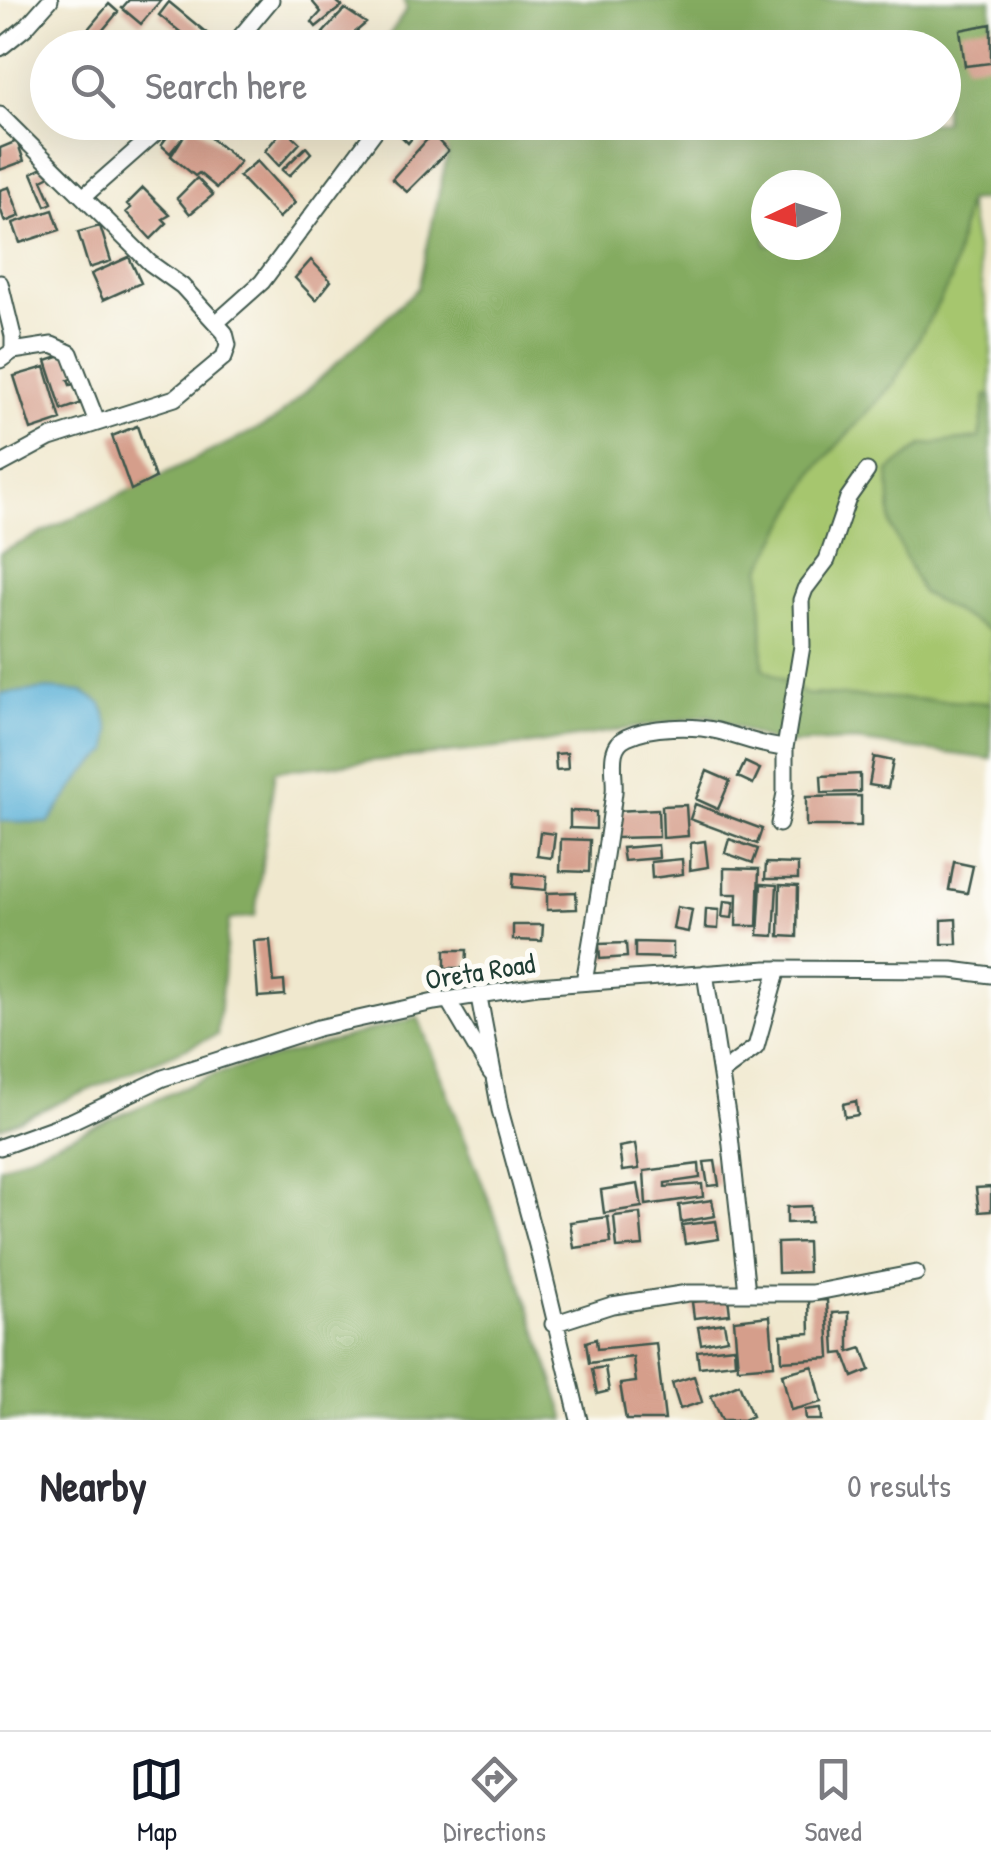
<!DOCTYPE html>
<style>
:root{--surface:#fff;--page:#f7f7f7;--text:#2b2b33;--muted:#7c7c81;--line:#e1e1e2;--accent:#111827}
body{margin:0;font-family:"Patrick Hand",sans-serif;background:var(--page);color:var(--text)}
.compass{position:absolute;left:751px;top:170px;width:90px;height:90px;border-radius:50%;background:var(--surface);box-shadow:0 10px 40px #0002;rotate:266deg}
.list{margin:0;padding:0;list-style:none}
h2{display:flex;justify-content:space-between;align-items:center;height:130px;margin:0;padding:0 40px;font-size:42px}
h2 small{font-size:32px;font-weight:400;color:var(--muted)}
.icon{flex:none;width:55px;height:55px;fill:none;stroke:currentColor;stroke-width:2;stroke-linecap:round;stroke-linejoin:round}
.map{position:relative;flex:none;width:991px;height:1420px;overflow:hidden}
.search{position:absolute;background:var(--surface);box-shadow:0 10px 40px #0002;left:30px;right:30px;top:30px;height:110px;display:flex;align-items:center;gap:25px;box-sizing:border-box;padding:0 35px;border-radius:55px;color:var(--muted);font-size:38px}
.sheet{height:310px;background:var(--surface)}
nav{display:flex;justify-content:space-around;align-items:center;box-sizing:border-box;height:140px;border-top:2px solid var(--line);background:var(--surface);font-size:28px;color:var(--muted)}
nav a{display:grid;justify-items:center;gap:5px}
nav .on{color:var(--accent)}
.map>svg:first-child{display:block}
.green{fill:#a6c66e;stroke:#628251;stroke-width:2.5}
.forest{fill:#84ab61;stroke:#52744a;stroke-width:2.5;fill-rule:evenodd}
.water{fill:#5ab0d7;stroke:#3c7686;stroke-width:2.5}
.building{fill:#d59e8b}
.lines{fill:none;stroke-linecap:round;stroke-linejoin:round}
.minor-casing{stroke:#3e574b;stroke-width:19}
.minor{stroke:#fff;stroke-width:15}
.labels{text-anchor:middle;stroke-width:10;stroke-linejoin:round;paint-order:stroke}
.street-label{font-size:28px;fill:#1f3d34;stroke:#fdfcf7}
</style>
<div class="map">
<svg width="991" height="1420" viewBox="0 0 991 1420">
<rect width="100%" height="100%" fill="#fdfcf7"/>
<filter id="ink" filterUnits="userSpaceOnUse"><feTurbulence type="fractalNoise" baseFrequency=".01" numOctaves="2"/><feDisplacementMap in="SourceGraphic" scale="20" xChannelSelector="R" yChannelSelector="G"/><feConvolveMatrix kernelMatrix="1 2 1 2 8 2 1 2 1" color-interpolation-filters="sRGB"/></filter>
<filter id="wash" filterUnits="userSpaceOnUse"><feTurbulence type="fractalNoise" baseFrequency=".0048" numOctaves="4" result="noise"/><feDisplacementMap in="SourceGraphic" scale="40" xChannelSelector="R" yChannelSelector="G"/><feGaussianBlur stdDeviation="2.25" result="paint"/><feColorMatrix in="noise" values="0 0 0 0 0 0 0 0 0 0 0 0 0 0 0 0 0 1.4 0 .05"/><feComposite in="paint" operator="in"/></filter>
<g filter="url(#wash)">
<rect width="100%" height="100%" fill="#f0e8ce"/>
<path class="green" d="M 967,201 L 991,333 L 991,395 L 986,396 L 979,438 L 922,445 L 962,615 L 991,632 L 991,703 L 805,694 L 763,668 L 761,569 L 815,470 L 894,383 L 951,280 Z"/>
<path class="forest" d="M 403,0 L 991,0 L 991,199 L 967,201 L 951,280 L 894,383 L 815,470 L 761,569 L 763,668 L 805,694 L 991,703 L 991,759 L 855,741 L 777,744 L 709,716 L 525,745 L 275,771 L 255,916 L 229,920 L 217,1035 L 0,1128 L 0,553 L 274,421 L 418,288 L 448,152 L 420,123 L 944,122 L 944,48 L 381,47 L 407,9 ZM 766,185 L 826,185 L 826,245 L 766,245 Z
M 986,395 L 991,395 L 991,632 L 922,593 L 891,527 L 889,471 L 922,445 L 979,438 Z
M 418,1017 L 523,1288 L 566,1420 L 0,1420 L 0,1167 L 213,1075 Z"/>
<path class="water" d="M 48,689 L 83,692 L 102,704 L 110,730 L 109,751 L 85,772 L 48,823 L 0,821 L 0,694 Z"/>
<g id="blocks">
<path class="building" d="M 129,0 L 161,0 L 141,24 L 122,8 Z
M 311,0 L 335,0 L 342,6 L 316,27 L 312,22 L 321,12 Z
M 169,2 L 209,35 L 199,47 L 159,15 Z
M 109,4 L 118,12 L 97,37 L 88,29 Z
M 345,9 L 366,23 L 338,47 L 323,33 Z
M 991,24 L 991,63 L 965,66 L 960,30 Z
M 387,122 L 421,122 L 423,124 L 408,143 Z
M 192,123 L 240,162 L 217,188 L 199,173 L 195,176 L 171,156 Z
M 284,128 L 300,143 L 279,166 L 265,151 Z
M 173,129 L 183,137 L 170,153 L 161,145 Z
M 432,134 L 448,151 L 407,192 L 392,179 Z
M 17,141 L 24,161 L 0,170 L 0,148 Z
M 306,147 L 311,153 L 289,176 L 282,170 Z
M 257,161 L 295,203 L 279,218 L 239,176 Z
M 42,168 L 50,176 L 42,180 L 52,203 L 46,206 L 32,173 Z
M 197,178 L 213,195 L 190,214 L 177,198 Z
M 9,187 L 20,216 L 5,222 L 0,208 L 0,190 Z
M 143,188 L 170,215 L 163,219 L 167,223 L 151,239 L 126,212 L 131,208 L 127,204 Z
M 53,210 L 60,230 L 20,243 L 13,223 Z
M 100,226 L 111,261 L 89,268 L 78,232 Z
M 129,257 L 141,283 L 103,300 L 91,274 Z
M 311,260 L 331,281 L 316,300 L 295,278 Z
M 70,353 L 78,377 L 68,380 L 70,385 L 79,383 L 85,402 L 62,410 L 46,361 Z
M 45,367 L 61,420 L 31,430 L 14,376 Z
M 137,426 L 155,478 L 131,490 L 112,436 Z
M 567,753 L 568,769 L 556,770 L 555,754 Z
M 874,757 L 893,761 L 888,788 L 869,785 Z
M 745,762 L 760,769 L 753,784 L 738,777 Z
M 707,771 L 730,781 L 718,809 L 696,799 Z
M 860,774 L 860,792 L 822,793 L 821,776 Z
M 861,796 L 861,826 L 806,826 L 806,797 Z
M 695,804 L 762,829 L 757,844 L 690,819 Z
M 686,805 L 688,836 L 663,838 L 662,806 Z
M 658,809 L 659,837 L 615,838 L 614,811 Z
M 570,811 L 596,812 L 596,829 L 570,828 Z
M 540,832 L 555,834 L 552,858 L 537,856 Z
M 561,839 L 590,840 L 589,872 L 560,871 Z
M 729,839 L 758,849 L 753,863 L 725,853 Z
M 705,841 L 708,867 L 690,870 L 691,843 Z
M 658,845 L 659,858 L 624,861 L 622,848 Z
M 682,859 L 683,874 L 652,878 L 651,862 Z
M 954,862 L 973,866 L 967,893 L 949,890 Z
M 766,863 L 798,864 L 798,879 L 765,879 Z
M 724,868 L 759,869 L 757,926 L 736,926 L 737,894 L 724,894 Z
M 514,873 L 547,876 L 546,890 L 513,887 Z
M 761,884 L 777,885 L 774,936 L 758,935 Z
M 780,885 L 798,886 L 797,937 L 779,936 Z
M 576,892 L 577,909 L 547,910 L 547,893 Z
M 724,901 L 734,902 L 732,918 L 722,917 Z
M 677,907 L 692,910 L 688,932 L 673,929 Z
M 706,909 L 719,910 L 718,929 L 705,928 Z
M 956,919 L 957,944 L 942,944 L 942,920 Z
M 513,925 L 543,925 L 542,941 L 513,940 Z
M 270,940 L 274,982 L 284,981 L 285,995 L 258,997 L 254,941 Z
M 635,942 L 673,943 L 673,958 L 635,957 Z
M 626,943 L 627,957 L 600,959 L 599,944 Z
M 445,950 L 467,950 L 466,968 L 445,968 Z
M 856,1101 L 858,1115 L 845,1117 L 843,1104 Z
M 635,1144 L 639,1169 L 622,1171 L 619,1147 Z
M 715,1161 L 719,1185 L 708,1186 L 704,1162 Z
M 699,1164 L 700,1178 L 665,1183 L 665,1187 L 702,1184 L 703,1197 L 646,1205 L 644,1171 Z
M 638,1184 L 642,1207 L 604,1213 L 601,1190 Z
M 991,1187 L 991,1211 L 979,1212 L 976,1188 Z
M 712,1200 L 715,1216 L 681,1222 L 679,1205 Z
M 811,1206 L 811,1222 L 787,1223 L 787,1207 Z
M 640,1213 L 643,1246 L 617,1248 L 614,1216 Z
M 608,1217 L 611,1243 L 574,1248 L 570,1222 Z
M 716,1221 L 719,1239 L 685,1244 L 682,1225 Z
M 807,1242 L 808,1272 L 778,1273 L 777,1243 Z
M 728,1298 L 730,1314 L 694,1318 L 692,1302 Z
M 827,1300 L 830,1358 L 782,1361 L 781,1335 L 810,1333 L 809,1301 Z
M 849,1312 L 849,1352 L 862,1348 L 870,1370 L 853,1377 L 844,1353 L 835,1354 L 833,1313 Z
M 770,1316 L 774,1365 L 738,1368 L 734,1320 Z
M 724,1323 L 727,1339 L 701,1344 L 698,1327 Z
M 596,1339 L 597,1349 L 656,1343 L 665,1420 L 626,1420 L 620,1384 L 636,1382 L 633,1357 L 589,1363 L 586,1342 Z
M 734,1347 L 735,1363 L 699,1367 L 697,1351 Z
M 813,1366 L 822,1402 L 791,1410 L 782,1374 Z
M 605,1367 L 609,1391 L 597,1394 L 592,1369 Z
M 694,1376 L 702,1402 L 680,1409 L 672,1383 Z
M 739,1384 L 752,1416 L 743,1420 L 722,1420 L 711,1396 Z
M 821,1408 L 822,1420 L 806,1420 L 805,1410 Z"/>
</g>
</g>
<g filter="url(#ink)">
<use href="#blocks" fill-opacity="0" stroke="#3e574b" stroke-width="2.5"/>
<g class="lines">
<g class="minor-casing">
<path id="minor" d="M 0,48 L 25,28 L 50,0
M 231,48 L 271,0
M 0,115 L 150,263 L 182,286 L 225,333 L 228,345 L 224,357 L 175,398 L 50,438 L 0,465
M 83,197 L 168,122
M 0,283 L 13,336 L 13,351
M 216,323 L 262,282 L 377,128
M 0,360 L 13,351 L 52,345 L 70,353 L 97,422
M 779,824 L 785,793 L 785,748 L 802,646 L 801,600 L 805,589 L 827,560 L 848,498 L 867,471
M 705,973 L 729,1127 L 747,1292
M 584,982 C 595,919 606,856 614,792 C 616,775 606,746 627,737 C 650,726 693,725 718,731 C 741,737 761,746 785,748
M 479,997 L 500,1110 L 537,1245 L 579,1420
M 448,1000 L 491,1073
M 721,1073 L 756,1047 L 778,969
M 0,1147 L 72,1121 L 163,1078 L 318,1028 L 434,1002 L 537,986 L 767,969 L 952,970 L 991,975
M 553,1324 L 612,1305 L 688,1293 L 812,1293 L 916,1273"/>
</g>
<use href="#minor" class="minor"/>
</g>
</g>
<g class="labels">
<g class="street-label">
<text transform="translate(480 971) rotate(-9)" y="10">Oreta Road</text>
</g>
</g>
</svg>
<svg class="compass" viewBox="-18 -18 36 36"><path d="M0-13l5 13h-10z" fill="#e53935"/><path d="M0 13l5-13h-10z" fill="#7c7c81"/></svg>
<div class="search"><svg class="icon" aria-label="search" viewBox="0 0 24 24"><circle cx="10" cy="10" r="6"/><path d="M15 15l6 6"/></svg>Search here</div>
</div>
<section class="sheet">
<h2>Nearby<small>0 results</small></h2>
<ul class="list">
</ul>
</section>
<nav>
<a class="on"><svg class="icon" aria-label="map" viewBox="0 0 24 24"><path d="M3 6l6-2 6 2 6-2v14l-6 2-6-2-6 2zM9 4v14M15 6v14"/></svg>Map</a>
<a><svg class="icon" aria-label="directions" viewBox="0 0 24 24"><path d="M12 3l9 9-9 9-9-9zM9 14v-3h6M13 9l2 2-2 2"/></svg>Directions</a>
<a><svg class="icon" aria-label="saved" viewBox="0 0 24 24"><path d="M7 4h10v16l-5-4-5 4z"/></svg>Saved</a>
</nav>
